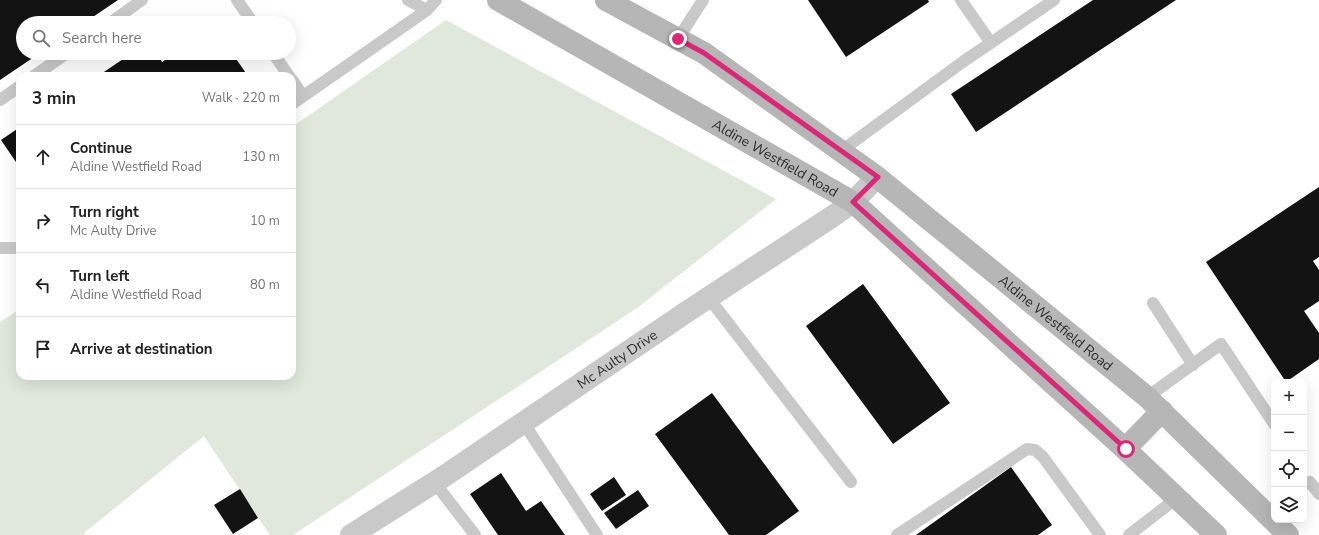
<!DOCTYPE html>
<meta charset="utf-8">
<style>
:root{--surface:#fff;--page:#f2f2f2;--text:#222;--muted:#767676;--line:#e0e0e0}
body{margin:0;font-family:"Nunito Sans",sans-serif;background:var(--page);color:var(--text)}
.controls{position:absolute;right:12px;bottom:12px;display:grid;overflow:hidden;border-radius:8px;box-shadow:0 4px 16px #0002}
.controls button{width:36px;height:36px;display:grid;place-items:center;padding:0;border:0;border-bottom:1px solid var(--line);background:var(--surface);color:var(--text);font:20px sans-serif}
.stop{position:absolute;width:12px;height:12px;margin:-9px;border:3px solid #db2777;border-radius:50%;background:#fff}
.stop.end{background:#db2777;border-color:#fff;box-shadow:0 1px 4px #0008}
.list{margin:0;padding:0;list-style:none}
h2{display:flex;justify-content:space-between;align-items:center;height:52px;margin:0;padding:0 16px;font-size:17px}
h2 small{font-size:13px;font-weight:400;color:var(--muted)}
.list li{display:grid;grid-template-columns:26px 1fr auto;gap:12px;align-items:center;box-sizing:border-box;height:64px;padding:0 16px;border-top:1px solid var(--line)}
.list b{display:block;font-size:15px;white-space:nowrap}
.list p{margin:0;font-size:13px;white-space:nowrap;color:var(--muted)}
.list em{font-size:13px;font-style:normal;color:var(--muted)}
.icon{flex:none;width:22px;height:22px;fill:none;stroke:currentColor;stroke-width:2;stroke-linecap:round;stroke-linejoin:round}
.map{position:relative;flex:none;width:1319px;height:535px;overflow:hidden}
.search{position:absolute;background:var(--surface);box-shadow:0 4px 16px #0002;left:16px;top:16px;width:280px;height:44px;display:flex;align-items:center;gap:10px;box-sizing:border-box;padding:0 14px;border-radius:22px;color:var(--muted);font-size:15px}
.panel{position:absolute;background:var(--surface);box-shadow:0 4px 16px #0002;left:16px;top:72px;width:280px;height:308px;border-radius:12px}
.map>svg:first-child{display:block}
.green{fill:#e0e8db}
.building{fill:#131313}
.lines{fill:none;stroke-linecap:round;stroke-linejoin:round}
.service{stroke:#c9c9c9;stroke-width:12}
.minor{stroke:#c9c9c9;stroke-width:22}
.secondary{stroke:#b6b6b6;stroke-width:22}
.route{stroke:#db2777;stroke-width:5}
.labels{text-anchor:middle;stroke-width:4;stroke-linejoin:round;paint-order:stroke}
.street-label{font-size:14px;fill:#2c2c2c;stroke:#fff}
</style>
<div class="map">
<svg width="1319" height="535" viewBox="0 0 1319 535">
<rect width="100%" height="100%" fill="#fff"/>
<path class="green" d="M 446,20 L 776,199 L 637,308 L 293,535 L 270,535 L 204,436 L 84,533 L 85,535 L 0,535 L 0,322 L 20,309 L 20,376 L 292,376 L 292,127 Z"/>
<path class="building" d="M 0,0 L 118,0 L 84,23 L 23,23 L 23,53 L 40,53 L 0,80 Z
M 808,0 L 928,0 L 929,2 L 846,57 Z
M 1093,0 L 1176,0 L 976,132 L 951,94 Z
M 132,53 L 157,53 L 162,62 L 176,53 L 232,53 L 248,76 L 98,76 Z
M 20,127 L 20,168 L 1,140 Z
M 1319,187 L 1319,257 L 1313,261 L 1319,270 L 1319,301 L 1304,311 L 1319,333 L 1319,359 L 1286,382 L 1206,262 Z
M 863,284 L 950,403 L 893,444 L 806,326 Z
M 712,393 L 799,511 L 766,535 L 729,535 L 655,434 Z
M 1011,467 L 1052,525 L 1038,535 L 916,535 Z
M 501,473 L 526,511 L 541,501 L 565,535 L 498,535 L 470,494 Z
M 614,477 L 626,495 L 602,511 L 590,494 Z
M 240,489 L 258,518 L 233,534 L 214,505 Z
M 638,490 L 649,506 L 616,529 L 604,513 Z"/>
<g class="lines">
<path class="service" d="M 237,0 L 253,23
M 408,0 L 427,10
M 961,0 L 991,43
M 110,23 L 142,0
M 678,39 L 703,0
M 273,53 L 289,76
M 34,76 L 67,53
M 292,80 L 303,96
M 0,100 L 20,86
M 292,104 L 427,10 L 436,0
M 841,151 L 964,61 L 1054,0
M 0,248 L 20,248
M 708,297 L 851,482
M 1153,303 L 1193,365
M 1147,397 L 1221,344 L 1274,424
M 523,422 L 597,535
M 435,483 L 475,535
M 1304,485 L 1310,482 L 1319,494
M 897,535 L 1027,449 L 1035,450 L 1043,457 L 1100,535
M 1129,535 L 1177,498"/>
<path class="minor" id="s1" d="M 351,535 L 443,477 L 688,311 L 830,218 L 853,202 L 877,177"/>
<g class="secondary">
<path id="s2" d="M 498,0 L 853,202 L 1125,449 L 1216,535"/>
<path id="s3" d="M 606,0 L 704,53 L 877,177 L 1147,397 L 1288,535"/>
<path d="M 1125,449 L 1162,411"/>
</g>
</g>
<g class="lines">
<path class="route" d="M 678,39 L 704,53 L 878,177 L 853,202 L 1126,449"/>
</g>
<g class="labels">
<g class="street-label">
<text dy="5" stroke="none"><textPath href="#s2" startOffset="319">Aldine Westfield Road</textPath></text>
<text dy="5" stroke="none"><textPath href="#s3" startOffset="555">Aldine Westfield Road</textPath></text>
<text dy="5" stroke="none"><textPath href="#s1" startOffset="319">Mc Aulty Drive</textPath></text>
</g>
</g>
</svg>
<div class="controls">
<button>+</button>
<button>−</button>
<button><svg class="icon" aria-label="locate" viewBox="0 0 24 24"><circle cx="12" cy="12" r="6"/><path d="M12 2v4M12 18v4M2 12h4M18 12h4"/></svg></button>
<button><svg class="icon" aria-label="layers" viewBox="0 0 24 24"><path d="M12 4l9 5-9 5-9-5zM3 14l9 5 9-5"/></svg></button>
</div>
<div class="stop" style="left:1126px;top:449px"></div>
<div class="stop end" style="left:678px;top:39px"></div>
<div class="search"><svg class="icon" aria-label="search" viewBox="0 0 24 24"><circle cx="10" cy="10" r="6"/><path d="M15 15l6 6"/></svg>Search here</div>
<section class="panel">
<h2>3 min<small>Walk · 220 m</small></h2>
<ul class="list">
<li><svg class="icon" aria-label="ahead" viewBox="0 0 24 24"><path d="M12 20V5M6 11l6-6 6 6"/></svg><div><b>Continue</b><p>Aldine Westfield Road</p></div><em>130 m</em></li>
<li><svg class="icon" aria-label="right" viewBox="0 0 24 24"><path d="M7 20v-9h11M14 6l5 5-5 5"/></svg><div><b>Turn right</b><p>Mc Aulty Drive</p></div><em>10 m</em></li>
<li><svg class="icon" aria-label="left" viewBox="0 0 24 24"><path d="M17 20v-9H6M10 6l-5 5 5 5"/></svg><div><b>Turn left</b><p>Aldine Westfield Road</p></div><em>80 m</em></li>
<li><svg class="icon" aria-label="arrive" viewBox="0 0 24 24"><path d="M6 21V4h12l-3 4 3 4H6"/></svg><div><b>Arrive at destination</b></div></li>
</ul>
</section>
</div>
